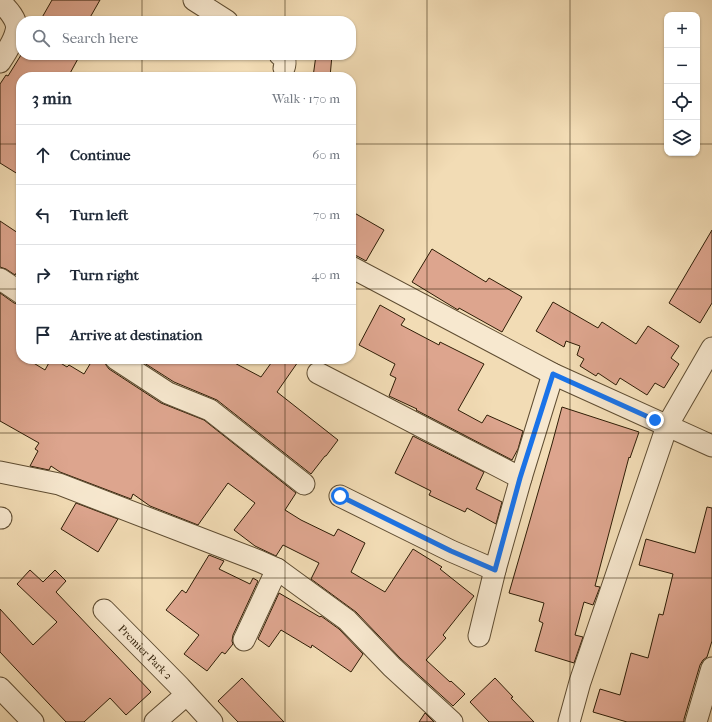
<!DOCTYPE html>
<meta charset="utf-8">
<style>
:root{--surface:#fff;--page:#f6f6f7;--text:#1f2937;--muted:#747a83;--line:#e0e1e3}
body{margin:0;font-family:"IM FELL French Canon",serif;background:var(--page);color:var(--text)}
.controls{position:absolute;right:12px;top:12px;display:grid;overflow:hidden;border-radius:8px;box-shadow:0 1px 3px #0004}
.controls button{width:36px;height:36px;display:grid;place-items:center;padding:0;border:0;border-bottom:1px solid var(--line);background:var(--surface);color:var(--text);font:20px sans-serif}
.stop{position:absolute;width:12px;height:12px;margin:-9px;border:3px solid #1a73e8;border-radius:50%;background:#fff}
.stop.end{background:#1a73e8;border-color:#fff;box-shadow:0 1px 4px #0008}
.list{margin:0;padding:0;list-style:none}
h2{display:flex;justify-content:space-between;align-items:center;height:52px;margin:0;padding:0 16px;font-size:17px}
h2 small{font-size:13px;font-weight:400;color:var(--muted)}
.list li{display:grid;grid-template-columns:26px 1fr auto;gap:12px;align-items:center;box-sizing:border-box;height:60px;padding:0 16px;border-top:1px solid var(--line)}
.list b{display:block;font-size:15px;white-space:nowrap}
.list em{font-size:13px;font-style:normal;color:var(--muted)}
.icon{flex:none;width:22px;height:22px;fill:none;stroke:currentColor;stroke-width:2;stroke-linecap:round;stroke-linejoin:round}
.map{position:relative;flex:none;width:712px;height:722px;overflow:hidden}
.search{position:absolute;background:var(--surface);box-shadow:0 1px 3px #0004;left:16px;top:16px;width:340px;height:44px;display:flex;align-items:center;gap:10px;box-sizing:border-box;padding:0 14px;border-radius:16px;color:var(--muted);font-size:15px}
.panel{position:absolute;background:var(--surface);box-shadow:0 1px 3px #0004;left:16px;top:72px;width:340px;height:292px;border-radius:16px}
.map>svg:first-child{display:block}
.building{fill:#dda58e;stroke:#2e1d06}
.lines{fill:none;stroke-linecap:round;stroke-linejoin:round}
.minor-casing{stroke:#5f4d32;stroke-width:23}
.minor{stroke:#f7e8cf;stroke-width:21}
.route{stroke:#1a73e8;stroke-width:5}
.grid{fill:none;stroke:#2e1d06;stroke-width:1;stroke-opacity:0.55}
.labels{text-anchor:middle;stroke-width:4;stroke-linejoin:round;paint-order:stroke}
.street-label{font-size:11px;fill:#2e1d06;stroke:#f7e8cf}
</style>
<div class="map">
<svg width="712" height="722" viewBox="0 0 712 722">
<rect width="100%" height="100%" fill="#f2dcb5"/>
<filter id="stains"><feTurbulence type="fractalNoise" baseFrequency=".005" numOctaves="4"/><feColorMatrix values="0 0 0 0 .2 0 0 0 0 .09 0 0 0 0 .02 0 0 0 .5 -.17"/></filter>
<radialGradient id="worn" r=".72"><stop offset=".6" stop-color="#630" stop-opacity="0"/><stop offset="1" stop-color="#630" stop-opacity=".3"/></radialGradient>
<path class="building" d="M 52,0 L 100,0 L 88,21 L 40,21 Z
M 21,55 L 80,55 L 68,77 L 21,77 L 21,176 L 0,163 L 0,84 L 6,75 L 8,76 Z
M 316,55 L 332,55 L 330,77 L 313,77 Z
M 351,211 L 384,230 L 366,261 L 357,256 L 351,255 Z
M 0,221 L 21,235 L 21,265 L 15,275 L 6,269 L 0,267 Z
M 712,230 L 712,303 L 700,323 L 669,303 Z
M 432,249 L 486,282 L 489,278 L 522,297 L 502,332 L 459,308 L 458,310 L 412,282 Z
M 0,293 L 14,303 L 21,305 L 21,348 L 18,353 L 21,355 L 21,359 L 27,359 L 45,370 L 51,359 L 54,359 L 67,367 L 69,365 L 84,374 L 93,359 L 104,359 L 106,365 L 109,369 L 161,403 L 204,420 L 296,493 L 285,510 L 301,520 L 334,536 L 338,529 L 365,543 L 351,572 L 385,592 L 413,549 L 442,567 L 440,569 L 474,596 L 443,635 L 446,638 L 426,660 L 450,682 L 451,681 L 465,694 L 453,706 L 400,658 L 356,612 L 311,579 L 319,563 L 283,545 L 276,556 L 255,546 L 234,530 L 255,503 L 228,483 L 198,525 L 150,506 L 133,494 L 131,499 L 60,472 L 51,466 L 49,470 L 30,466 L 38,451 L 35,449 L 39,443 L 0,421 Z
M 553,302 L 598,328 L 602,322 L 636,344 L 648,326 L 679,346 L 671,358 L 679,364 L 664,388 L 655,383 L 647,395 L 620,378 L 616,385 L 598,373 L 596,376 L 580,366 L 584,359 L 577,355 L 580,346 L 566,341 L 564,347 L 536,331 Z
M 380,305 L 405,319 L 401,325 L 439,345 L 440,342 L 484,364 L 458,410 L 482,423 L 487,415 L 523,431 L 518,449 L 512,460 L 416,410 L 417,409 L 389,396 L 396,378 L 390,375 L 395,364 L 359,345 Z
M 138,359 L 227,359 L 261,377 L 274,359 L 300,359 L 277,392 L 338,440 L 326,456 L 325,456 L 311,474 L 217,400 L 174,382 Z
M 562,407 L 639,432 L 630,458 L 629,457 L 595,586 L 600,587 L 593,605 L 584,602 L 575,635 L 583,637 L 574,663 L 535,651 L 543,623 L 539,621 L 544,603 L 509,593 L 552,444 Z
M 413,436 L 484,472 L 476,489 L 502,502 L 496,524 L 467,508 L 465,512 L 429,495 L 431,491 L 395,473 Z
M 76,503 L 118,519 L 98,552 L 61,529 Z
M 707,507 L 712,508 L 712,641 L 707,657 L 703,660 L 700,665 L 684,719 L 684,722 L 627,722 L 593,712 L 600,689 L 620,695 L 631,653 L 648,658 L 659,614 L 663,615 L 673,574 L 639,565 L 646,539 L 695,553 Z
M 209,555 L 224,561 L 219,569 L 250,584 L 253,578 L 258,581 L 233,635 L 232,641 L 233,644 L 225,654 L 222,652 L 207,671 L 184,654 L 199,635 L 166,610 L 182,590 L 186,593 Z
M 30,570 L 43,582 L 55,570 L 66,581 L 56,592 L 151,692 L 126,715 L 110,698 L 84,722 L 66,722 L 0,652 L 0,609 L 33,645 L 57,622 L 17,584 Z
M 279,593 L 320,617 L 321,616 L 339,629 L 363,654 L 351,672 L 312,645 L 311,648 L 281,630 L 269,647 L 258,639 Z
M 242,678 L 284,722 L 238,722 L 218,701 Z
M 495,678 L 513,697 L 511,698 L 534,722 L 489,722 L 470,702 Z
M 425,713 L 434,722 L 419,722 Z"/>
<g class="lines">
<g class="minor-casing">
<g id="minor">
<path d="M 194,0 L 227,21"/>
<path d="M 0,2 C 7,8 19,21 16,31 C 14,41 6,53 0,62"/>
<path d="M 280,55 C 286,59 286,62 284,68"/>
<path d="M 351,267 L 553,374 L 712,446"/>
<path d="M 0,279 L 21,293"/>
<path d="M 116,359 L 168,393 L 210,410 L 304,484"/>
<path d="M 318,373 L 521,478"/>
<path d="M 0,472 L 59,484 L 220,546 L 259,561 L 277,569 L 347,620 L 392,667 L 452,722"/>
<path d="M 340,496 L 451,551 L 495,570"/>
<path d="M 0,518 L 1,518"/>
<path id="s1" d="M 104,610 L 180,687 L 212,722"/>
<path d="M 479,636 L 495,570 L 521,478 L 553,374"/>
<path d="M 244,640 L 277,569"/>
<path d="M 0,688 L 33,722"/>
<path d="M 155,722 L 186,695"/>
<path d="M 569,722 L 580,682 L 667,426 L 712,348"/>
<path d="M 696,722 L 712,668"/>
</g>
</g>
<use href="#minor" class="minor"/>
</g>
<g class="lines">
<path class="route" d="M 340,496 L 451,551 L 495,570 L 520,478 L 553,374 L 655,420"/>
</g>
<path class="grid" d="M 142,0 L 142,21M 285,0 L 285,21M 427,0 L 427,722M 570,0 L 570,722M 142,55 L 142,77M 285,55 L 285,77M 0,144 L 21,144M 351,144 L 667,144M 697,144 L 712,144M 0,289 L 21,289M 351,289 L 712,289M 142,359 L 142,722M 285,359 L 285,722M 0,433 L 712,433M 0,578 L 712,578"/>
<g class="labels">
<g class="street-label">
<text dy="4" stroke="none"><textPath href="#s1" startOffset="59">Premier Park 2</textPath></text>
</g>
</g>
<rect width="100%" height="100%" filter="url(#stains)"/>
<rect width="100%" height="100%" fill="url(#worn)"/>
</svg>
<div class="controls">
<button>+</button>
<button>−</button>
<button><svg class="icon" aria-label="locate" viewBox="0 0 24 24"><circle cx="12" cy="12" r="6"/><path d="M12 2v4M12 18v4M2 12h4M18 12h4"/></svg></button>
<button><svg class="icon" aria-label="layers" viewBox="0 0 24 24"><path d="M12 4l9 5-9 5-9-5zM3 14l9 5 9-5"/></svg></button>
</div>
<div class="stop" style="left:340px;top:496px"></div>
<div class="stop end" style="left:655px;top:420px"></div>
<div class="search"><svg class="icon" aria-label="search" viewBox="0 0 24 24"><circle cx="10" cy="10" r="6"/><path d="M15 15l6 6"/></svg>Search here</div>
<section class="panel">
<h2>3 min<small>Walk · 170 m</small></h2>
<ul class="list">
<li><svg class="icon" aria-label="ahead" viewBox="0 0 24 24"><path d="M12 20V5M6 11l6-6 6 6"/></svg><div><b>Continue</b></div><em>60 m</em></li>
<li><svg class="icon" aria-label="left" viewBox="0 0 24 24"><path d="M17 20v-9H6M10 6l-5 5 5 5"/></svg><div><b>Turn left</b></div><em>70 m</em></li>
<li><svg class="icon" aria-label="right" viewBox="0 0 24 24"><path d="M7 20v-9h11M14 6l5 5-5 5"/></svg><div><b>Turn right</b></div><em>40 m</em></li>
<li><svg class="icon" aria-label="arrive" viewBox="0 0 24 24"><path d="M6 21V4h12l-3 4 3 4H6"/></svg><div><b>Arrive at destination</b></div></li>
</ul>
</section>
</div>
